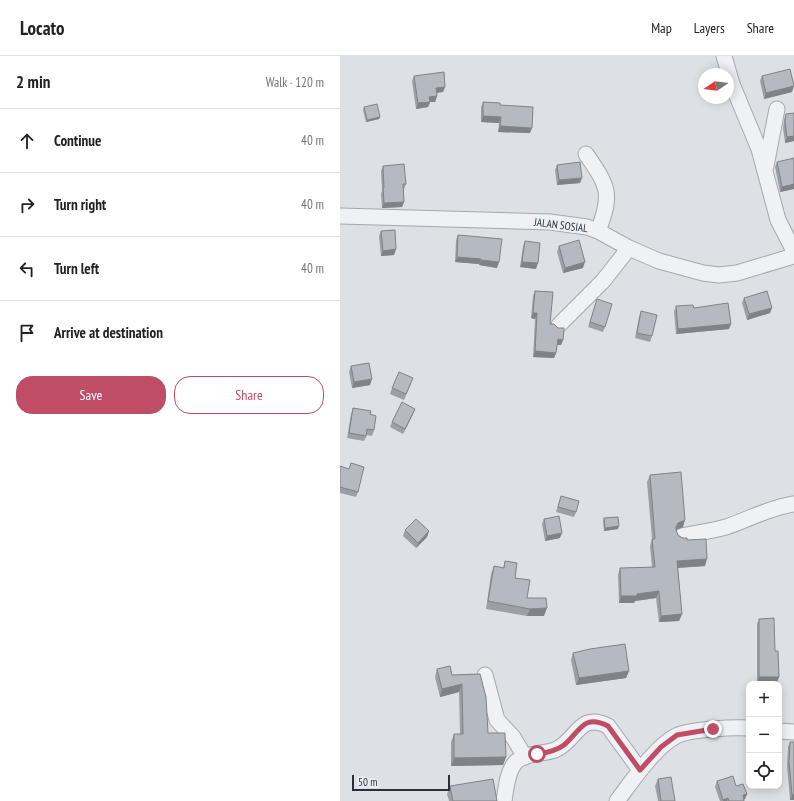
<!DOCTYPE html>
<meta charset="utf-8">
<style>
:root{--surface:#fff;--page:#f2f2f2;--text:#222;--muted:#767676;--line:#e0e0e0;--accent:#bf4d65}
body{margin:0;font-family:"PT Sans Narrow",sans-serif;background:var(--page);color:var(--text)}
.controls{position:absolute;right:12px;bottom:12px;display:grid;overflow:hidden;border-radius:8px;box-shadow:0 2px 10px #0003}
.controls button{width:36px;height:36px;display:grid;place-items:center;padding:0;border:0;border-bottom:1px solid var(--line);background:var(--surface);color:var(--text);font:20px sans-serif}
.compass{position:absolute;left:358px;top:12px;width:36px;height:36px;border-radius:50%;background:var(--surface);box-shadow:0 2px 10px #0003;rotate:257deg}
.scale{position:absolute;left:12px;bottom:10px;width:98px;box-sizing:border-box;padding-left:4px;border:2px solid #28303a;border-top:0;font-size:11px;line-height:14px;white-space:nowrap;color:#28303a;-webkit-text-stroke:3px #eceff3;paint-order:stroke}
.stop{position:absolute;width:12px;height:12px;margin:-9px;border:3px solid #bf4d65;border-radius:50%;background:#fff}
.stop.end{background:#bf4d65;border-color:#fff;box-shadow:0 1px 4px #0008}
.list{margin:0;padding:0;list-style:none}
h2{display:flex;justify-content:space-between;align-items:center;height:52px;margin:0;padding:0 16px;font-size:17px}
h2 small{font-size:13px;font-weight:400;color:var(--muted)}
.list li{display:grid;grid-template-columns:26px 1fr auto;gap:12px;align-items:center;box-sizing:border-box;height:64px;padding:0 16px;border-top:1px solid var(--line)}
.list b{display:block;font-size:15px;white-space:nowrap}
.list em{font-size:13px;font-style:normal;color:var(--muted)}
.actions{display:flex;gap:8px;padding:12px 16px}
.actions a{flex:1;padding:9px 0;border:1px solid var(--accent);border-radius:16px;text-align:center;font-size:14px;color:var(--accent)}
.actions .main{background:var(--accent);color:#fff}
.icon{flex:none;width:22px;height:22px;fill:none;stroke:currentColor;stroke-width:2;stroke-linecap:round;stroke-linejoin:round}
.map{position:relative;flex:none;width:454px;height:745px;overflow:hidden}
header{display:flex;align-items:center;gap:24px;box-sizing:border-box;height:56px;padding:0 20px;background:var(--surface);border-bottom:1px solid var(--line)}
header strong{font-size:19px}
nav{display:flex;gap:22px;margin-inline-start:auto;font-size:14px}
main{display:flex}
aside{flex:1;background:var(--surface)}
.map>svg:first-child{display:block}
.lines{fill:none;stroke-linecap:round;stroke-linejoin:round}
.street-casing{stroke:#a3a8ae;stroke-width:17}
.street{stroke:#eff1f4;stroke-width:15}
.wall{fill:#9ca0a6}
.shaded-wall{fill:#7f8287}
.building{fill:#b5bac1;stroke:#7f8287}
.route{stroke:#bf4d65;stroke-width:5}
.labels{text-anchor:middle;stroke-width:4;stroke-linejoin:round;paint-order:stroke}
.street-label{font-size:11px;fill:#28303a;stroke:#eceff3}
</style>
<header>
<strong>Locato</strong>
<nav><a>Map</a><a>Layers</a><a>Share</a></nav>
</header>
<main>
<aside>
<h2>2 min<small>Walk · 120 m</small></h2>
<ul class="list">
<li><svg class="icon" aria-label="ahead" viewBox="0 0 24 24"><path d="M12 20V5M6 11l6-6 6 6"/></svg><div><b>Continue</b></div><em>40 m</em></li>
<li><svg class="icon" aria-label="right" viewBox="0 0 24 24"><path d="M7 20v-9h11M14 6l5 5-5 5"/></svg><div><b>Turn right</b></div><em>40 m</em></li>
<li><svg class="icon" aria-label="left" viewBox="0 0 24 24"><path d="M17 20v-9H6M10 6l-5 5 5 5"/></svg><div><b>Turn left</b></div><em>40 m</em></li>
<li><svg class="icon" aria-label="arrive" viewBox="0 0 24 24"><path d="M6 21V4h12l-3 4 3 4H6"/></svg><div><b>Arrive at destination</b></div></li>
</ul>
<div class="actions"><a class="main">Save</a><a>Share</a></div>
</aside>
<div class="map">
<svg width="454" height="745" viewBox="0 0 454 745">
<rect width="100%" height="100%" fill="#dde1e5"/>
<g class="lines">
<g class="street-casing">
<path id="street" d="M 384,0 L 392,28 L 419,93 L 438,164 L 454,195
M 246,98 C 268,130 273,137 258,175
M 426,110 L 437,53
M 0,160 L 210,166 L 247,171 L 258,175 L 289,192 L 319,205 L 363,217 L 379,219 L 397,217 L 454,200
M 219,269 L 263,225 L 289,192
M 342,480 C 357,477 371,475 386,471 C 409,463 429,452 454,448
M 145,619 L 157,664 L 173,681 L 185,701
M 439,675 L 454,676
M 164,745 C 166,733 167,716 175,707 C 182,697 204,698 215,694 C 237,685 239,655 268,670 L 300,714
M 277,745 C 292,725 315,691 336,680 C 350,673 393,671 409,672"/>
</g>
<use href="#street" class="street"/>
</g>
<path class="wall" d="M 74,20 L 105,31 L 103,36 L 97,37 L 97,40 L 95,46 L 90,46 L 88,51 L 76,53 L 72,25 Z
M 422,20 L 452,36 L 424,43 L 420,25 Z
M 143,46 L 160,49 L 190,77 L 158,76 L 159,67 L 141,66 L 141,51 Z
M 24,51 L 40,61 L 39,63 L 26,66 L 23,54 Z
M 446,58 L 454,85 L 445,87 L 443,72 L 444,63 Z
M 454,102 L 454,133 L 440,136 L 435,111 L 437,106 Z
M 217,109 L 240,127 L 217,129 L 215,114 Z
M 43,110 L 66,128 L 64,133 L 64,146 L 62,151 L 42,152 L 41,138 L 42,135 L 41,115 Z
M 41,175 L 56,193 L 54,199 L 41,200 L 39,180 Z
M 118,179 L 157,212 L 139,209 L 139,208 L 115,206 L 116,184 Z
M 185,185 L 196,213 L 180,211 L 183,190 Z
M 219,190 L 243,212 L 223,217 L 217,196 Z
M 195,235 L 210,268 L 223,284 L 221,289 L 217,289 L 216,297 L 214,302 L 193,301 L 195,263 L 191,262 L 193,240 Z
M 404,242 L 430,257 L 407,264 L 402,247 Z
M 255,249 L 265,271 L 263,276 L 248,271 Z
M 336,250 L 389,273 L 336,278 L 334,256 Z
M 301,255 L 312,280 L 310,286 L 295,282 L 299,261 Z
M 11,310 L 30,329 L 12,332 L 9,316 Z
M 71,328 L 64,344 L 50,338 L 52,332 Z
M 13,352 L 30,358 L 34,374 L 32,380 L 27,379 L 24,385 L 7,382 L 11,358 Z
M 73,358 L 63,378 L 50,371 L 52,366 Z
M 11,407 L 18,436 L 16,441 L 0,437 L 0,410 L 9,413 Z
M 310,419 L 343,471 L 336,474 L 338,479 L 347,484 L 365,510 L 338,512 L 342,558 L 339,565 L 319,566 L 316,542 L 295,545 L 294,547 L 279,547 L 278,519 L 280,512 L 312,511 L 310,490 L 312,483 L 307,426 Z
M 221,440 L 236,456 L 234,461 L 216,456 Z
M 264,462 L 278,473 L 264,475 L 263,465 Z
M 204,463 L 220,482 L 205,485 L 202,468 Z
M 65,474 L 89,475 L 87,481 L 76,492 L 63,480 Z
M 165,505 L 187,542 L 204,560 L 187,560 L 146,553 L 151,518 L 154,510 L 163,512 Z
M 419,563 L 435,595 L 439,621 L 437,626 L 417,626 L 417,568 Z
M 233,597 L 289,615 L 286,622 L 236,629 L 231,604 Z
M 97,613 L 112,619 L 140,618 L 148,677 L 166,701 L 163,709 L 111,710 L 111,686 L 114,678 L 120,678 L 119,636 L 100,641 L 95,621 Z
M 450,686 L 454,744 L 450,744 L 447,710 L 448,691 Z
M 318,723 L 335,745 L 318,745 L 315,730 Z
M 377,725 L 396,730 L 407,738 L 404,744 L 404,745 L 380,745 L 375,731 Z
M 110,730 L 157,745 L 109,745 L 107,738 Z"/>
<path class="shaded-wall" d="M 454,30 L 452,36 L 424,43 L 426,37 Z
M 105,31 L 103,36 L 94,37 L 96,32 Z
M 97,40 L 95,46 L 90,46 L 88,51 L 76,53 L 78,47 L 89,41 Z
M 143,60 L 161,61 L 159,67 L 141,66 Z
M 40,61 L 39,63 L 26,66 L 27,64 Z
M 160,70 L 192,72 L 190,77 L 158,76 Z
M 454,80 L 454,85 L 445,87 L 447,81 Z
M 242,122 L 240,127 L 217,129 L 219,124 Z
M 454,128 L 454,133 L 440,136 L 442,131 Z
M 64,146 L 62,151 L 42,152 L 44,147 Z
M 56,193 L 54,199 L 41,200 L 43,195 Z
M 117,201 L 141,203 L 139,208 L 115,206 Z
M 141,204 L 159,206 L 157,212 L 139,209 Z
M 182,206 L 198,207 L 196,213 L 180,211 Z
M 245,206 L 243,212 L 223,217 L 225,212 Z
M 432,252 L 430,257 L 407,264 L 409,258 Z
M 193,257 L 197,257 L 195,263 L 191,262 Z
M 391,268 L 389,273 L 336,278 L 338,273 Z
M 218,283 L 223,284 L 221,289 L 216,289 Z
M 195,295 L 216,297 L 214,302 L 193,301 Z
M 32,323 L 30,329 L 12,332 L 14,326 Z
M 75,353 L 73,358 L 63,378 L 65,373 Z
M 345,464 L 343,471 L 336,474 L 336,471 L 338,467 Z
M 279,470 L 278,473 L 264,475 L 265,472 Z
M 89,475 L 87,481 L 76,492 L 78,487 Z
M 222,477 L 220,482 L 205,485 L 207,480 Z
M 367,503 L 365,510 L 334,512 L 337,505 Z
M 319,535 L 316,542 L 295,545 L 294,547 L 279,547 L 281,540 Z
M 207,552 L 204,560 L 187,560 L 190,553 Z
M 342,558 L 339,565 L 319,566 L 321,560 Z
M 289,615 L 286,622 L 236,629 L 239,622 Z
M 419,621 L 439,621 L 437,626 L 417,626 Z
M 122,628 L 119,636 L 100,641 L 102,633 Z
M 166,701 L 163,709 L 111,710 L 114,702 Z
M 407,738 L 405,743 L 401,745 L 403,739 Z
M 454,738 L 454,744 L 450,744 L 452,739 Z
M 388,742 L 387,745 L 383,745 L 383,744 Z"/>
<path class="building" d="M 450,13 L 454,30 L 426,37 L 422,20 Z
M 104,16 L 105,31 L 96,32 L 97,40 L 89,41 L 90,46 L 78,47 L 74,20 Z
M 143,46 L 160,47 L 160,49 L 193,51 L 192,72 L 160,70 L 161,61 L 143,60 Z
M 37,48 L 40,61 L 27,64 L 24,51 Z
M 454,57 L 454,80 L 447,81 L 445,66 L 446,58 Z
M 454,102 L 454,128 L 442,131 L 437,106 Z
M 240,106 L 242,122 L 219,124 L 217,109 Z
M 64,108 L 66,128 L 63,128 L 64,146 L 44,147 L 43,132 L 44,132 L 43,110 Z
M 55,174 L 56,193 L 43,195 L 41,175 Z
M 118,179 L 162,183 L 159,206 L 141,204 L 141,203 L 117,201 Z
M 239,184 L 245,206 L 225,212 L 219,190 Z
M 185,185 L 200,187 L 198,207 L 182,206 Z
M 195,235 L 213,236 L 210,268 L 214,268 L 218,272 L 224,272 L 223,284 L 218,283 L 216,297 L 195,295 L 197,257 L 193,257 Z
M 427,235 L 432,252 L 409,258 L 404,242 Z
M 257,243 L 272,248 L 265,271 L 250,266 Z
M 388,247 L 391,268 L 338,273 L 336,250 L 353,249 L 354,252 Z
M 301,255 L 317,259 L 312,280 L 297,277 Z
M 29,307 L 32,323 L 14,326 L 11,310 Z
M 59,316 L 73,322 L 66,338 L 52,332 Z
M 62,346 L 75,353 L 65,373 L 52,366 Z
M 13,352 L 31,355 L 30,358 L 36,360 L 34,374 L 27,373 L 26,380 L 9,377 Z
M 11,407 L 24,411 L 18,436 L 0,431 L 0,410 L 9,413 Z
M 341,416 L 345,464 L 338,467 L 336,471 L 336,474 L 338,479 L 342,482 L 347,482 L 347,484 L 366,483 L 367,503 L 337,505 L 342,558 L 321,560 L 319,535 L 297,538 L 297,540 L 281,540 L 280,512 L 315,511 L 312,483 L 315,483 L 310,419 Z
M 221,440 L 239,445 L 236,456 L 218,451 Z
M 219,460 L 222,477 L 207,480 L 204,463 Z
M 278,461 L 279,470 L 265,472 L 264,462 Z
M 76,463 L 89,475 L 78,487 L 65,474 Z
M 165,505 L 177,507 L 175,522 L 190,524 L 187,542 L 206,542 L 207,552 L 190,553 L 148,545 L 154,510 L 164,512 Z
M 434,562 L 435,595 L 438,595 L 439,621 L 419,621 L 419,563 Z
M 285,588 L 289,615 L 239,622 L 233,597 L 250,593 Z
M 110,610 L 112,619 L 140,618 L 146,641 L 148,677 L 165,677 L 166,701 L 114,702 L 114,678 L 123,678 L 122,628 L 102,633 L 97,613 Z
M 439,647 L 440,661 L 439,661 Z
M 450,686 L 454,686 L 454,738 L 452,739 L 449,705 Z
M 393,720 L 396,730 L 403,728 L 407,738 L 403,739 L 404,745 L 389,745 L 388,742 L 383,744 L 377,725 Z
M 331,721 L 335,745 L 321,745 L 318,723 Z
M 153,723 L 157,745 L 113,745 L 110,730 Z"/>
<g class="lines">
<path class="route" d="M 197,698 C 206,697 216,695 224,689 C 240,676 243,657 268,670 L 300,714 L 321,691 L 337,679 L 373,673"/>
</g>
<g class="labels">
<g class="street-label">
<text transform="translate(221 169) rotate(7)" y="4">JALAN SOSIAL</text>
</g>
</g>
</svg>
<div class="controls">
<button>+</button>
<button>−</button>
<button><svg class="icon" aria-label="locate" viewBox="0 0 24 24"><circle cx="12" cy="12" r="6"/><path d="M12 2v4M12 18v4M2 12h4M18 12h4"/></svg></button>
</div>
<svg class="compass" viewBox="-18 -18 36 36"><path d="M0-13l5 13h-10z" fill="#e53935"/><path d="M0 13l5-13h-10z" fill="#767676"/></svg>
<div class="scale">50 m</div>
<div class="stop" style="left:197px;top:698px"></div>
<div class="stop end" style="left:373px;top:673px"></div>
</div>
</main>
